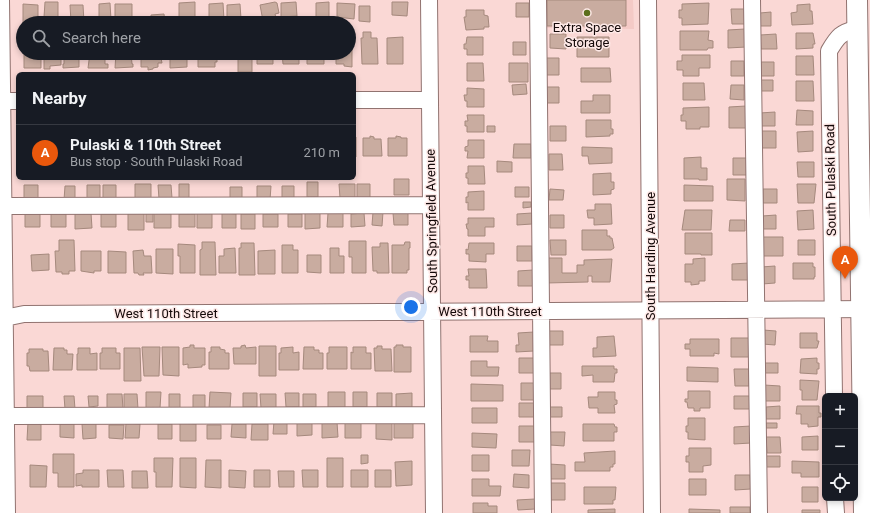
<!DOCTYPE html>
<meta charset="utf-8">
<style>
:root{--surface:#171b24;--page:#20242c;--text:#f1f3f6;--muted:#9ea1a6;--line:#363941;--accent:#ea580c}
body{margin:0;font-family:Roboto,sans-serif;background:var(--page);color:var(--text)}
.controls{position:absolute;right:12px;bottom:12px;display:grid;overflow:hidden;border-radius:6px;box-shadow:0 2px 6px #0003}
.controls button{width:36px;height:36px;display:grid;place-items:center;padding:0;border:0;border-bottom:1px solid var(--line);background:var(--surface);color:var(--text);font:20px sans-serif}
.you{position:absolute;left:411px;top:307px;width:14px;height:14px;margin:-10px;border:3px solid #fff;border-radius:50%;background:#1a73e8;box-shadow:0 0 0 6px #1a73e833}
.badge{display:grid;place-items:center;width:26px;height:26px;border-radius:50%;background:var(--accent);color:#fff;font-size:13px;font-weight:700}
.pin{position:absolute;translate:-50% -33px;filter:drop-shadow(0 1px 2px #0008)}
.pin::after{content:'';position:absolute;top:21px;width:14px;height:12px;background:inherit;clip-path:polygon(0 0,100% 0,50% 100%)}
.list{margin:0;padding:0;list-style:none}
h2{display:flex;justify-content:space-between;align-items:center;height:52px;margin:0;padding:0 16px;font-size:17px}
h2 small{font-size:13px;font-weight:400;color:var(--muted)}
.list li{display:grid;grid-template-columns:26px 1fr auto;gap:12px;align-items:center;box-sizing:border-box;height:56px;padding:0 16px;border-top:1px solid var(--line)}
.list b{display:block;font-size:15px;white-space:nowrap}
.list p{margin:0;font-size:13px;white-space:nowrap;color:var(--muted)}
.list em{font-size:13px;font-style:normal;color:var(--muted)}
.icon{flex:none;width:22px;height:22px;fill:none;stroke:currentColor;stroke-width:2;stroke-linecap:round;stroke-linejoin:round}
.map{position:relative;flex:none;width:870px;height:513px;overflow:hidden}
.search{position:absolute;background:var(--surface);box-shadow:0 2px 6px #0003;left:16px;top:16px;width:340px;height:44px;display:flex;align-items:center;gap:10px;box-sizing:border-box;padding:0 14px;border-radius:22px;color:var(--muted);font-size:15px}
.panel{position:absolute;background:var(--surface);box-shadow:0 2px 6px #0003;left:16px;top:72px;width:340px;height:108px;border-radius:6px}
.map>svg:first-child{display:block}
.built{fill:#f4cac6}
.building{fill:#c9aca0;stroke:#a5897d}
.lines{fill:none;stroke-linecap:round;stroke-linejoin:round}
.minor-casing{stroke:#917370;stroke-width:18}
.major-casing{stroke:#917370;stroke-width:22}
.minor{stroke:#fff;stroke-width:16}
.major{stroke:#fff;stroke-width:20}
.poi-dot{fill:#5c6f1c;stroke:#fee9e7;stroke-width:1.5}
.labels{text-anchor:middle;stroke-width:3;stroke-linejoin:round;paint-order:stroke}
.poi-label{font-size:13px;fill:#140909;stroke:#fee9e7}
.street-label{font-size:13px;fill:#140909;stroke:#fee9e7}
</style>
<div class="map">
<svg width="870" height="513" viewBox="0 0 870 513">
<rect width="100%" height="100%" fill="#fad8d5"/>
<path class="built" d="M 544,0 L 633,0 L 634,29 L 544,28 Z"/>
<path class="building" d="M 547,0 L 626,0 L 626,26 L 547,26 Z
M 45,2 L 58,2 L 58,17 L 44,17 Z
M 195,2 L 195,20 L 179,20 L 179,3 Z
M 275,2 L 277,3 L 279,13 L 275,14 L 276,18 L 263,21 L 260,5 Z
M 296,2 L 297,16 L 281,17 L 281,3 Z
M 329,2 L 329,17 L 316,17 L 316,3 Z
M 392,2 L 408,2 L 407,16 L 392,15 Z
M 110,3 L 111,20 L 99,20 L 99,4 Z
M 223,3 L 224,20 L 209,20 L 209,4 Z
M 337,3 L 355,4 L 354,19 L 337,17 Z
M 516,3 L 529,3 L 529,17 L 516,17 Z
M 709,3 L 708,24 L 682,25 L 682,18 L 679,18 L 679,10 L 682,10 L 682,4 Z
M 23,4 L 38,5 L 38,23 L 23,23 L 23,24 Z
M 115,4 L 132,4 L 132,19 L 115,19 Z
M 240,4 L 241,19 L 227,19 L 227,5 Z
M 810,4 L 810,11 L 812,11 L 813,24 L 792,25 L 791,13 L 797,12 L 797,5 Z
M 70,5 L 83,5 L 84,22 L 71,22 Z
M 359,6 L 370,6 L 370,22 L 359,21 Z
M 731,9 L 745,9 L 746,24 L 732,24 Z
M 466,10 L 484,10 L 484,15 L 488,16 L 489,27 L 484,27 L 484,29 L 466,30 L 464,17 L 466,17 Z
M 771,12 L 771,26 L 759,26 L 760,13 Z
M 164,14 L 165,23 L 151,23 L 151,15 Z
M 297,18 L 297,23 L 284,23 L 284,19 Z
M 745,29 L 746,47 L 728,48 L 728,30 Z
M 680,31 L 709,31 L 708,40 L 713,41 L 713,48 L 708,48 L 707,50 L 680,50 Z
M 363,32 L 371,32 L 371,38 L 377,38 L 378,64 L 362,64 L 361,38 L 363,38 Z
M 796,33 L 813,33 L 815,44 L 813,44 L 813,48 L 796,49 Z
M 550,34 L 566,34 L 566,49 L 550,48 Z
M 776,34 L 777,49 L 761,49 L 760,35 Z
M 349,37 L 352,37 L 352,67 L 344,66 L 344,64 L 336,64 L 336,53 L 349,53 Z
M 403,37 L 403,64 L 387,64 L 387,38 Z
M 467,37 L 483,37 L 483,55 L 467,55 L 467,49 L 464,49 L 464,44 L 466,44 Z
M 577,37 L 609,37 L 609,57 L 577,57 Z
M 513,42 L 526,42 L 526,55 L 513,55 Z
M 24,53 L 41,53 L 41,68 L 24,68 Z
M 44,53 L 61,53 L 61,65 L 50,66 L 50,69 L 44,69 Z
M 64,53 L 79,53 L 79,67 L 63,68 L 63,64 L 64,64 Z
M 90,53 L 105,53 L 105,64 L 108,64 L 108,68 L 88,68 Z
M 116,53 L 131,53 L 132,64 L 133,64 L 133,67 L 115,68 Z
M 141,53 L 158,53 L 158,58 L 161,58 L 162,63 L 158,63 L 158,67 L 153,68 L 153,69 L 148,70 L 148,67 L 141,67 Z
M 170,53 L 187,53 L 187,67 L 170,68 Z
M 198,53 L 215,53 L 215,59 L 217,59 L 217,62 L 215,62 L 215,67 L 198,67 Z
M 238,53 L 252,53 L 252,72 L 238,72 Z
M 257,53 L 273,53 L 273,64 L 257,64 Z
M 282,53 L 299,53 L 299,64 L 283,64 Z
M 307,53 L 324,53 L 324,64 L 307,64 Z
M 682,55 L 710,55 L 710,68 L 699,68 L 699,76 L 683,76 L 683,70 L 677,70 L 677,61 L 682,61 Z
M 796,56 L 813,56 L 814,75 L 796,75 Z
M 545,58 L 559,58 L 559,75 L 546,75 Z
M 731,61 L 744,61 L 744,76 L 731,76 Z
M 761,62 L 774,62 L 774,76 L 760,76 Z
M 467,63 L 483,63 L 484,81 L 467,81 Z
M 509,63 L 528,63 L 528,82 L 509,82 Z
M 581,68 L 610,68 L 611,82 L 581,82 Z
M 760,80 L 773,80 L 773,91 L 761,91 Z
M 796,81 L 813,81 L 814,101 L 796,101 Z
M 683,83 L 704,83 L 705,100 L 683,100 Z
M 526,84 L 527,94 L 513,95 L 512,85 Z
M 731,85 L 744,85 L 744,100 L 730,99 Z
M 544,87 L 559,87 L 559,103 L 544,103 Z
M 467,88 L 484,89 L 484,107 L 467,107 L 467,101 L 465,101 L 464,95 L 467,95 Z
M 593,95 L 610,95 L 610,113 L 581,113 L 581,101 L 593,101 Z
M 746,106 L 746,128 L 729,128 L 729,107 Z
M 709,107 L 709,127 L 700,127 L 700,129 L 686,129 L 686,121 L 681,121 L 681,115 L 683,115 L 683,108 Z
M 797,110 L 813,111 L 813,125 L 796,125 Z
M 775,112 L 775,126 L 760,126 L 760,113 Z
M 467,115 L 484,115 L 484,132 L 467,132 L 467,126 L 465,126 L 465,121 L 468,121 Z
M 586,120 L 611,120 L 611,129 L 613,129 L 613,134 L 610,134 L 610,136 L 586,137 Z
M 487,126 L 495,126 L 495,132 L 487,132 Z
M 550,126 L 566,126 L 566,141 L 550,141 Z
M 760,131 L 776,131 L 776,148 L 759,148 Z
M 813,131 L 813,151 L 798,152 L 797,132 Z
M 370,136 L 374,137 L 374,139 L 381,139 L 382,156 L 363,156 L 363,138 L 370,138 Z
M 396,136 L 401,137 L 401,138 L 407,138 L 407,156 L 388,156 L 388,138 L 396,138 Z
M 354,137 L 356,137 L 356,157 L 354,157 Z
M 468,140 L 484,140 L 484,158 L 467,158 L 468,151 L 465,151 L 465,147 L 468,146 Z
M 514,144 L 531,144 L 531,158 L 513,158 Z
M 582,147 L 612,148 L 612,163 L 589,164 L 588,156 L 582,156 Z
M 549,154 L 562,154 L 563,170 L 549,170 Z
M 701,157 L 701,168 L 707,168 L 707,180 L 699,180 L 699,179 L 684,179 L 684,158 Z
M 733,158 L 749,158 L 749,175 L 733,175 Z
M 497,161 L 512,162 L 512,172 L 497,172 Z
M 797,162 L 814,162 L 814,177 L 798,177 Z
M 468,166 L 484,166 L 485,184 L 468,184 L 468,178 L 466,178 L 466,173 L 468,173 Z
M 611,173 L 611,182 L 614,182 L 614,189 L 611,190 L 611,194 L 593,195 L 593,174 Z
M 394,179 L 409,179 L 409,195 L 394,195 Z
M 727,179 L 745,179 L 745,201 L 727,200 Z
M 307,182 L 318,182 L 318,197 L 307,197 Z
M 135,184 L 151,184 L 151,199 L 135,199 Z
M 179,184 L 189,184 L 189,200 L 179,200 Z
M 339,184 L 355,184 L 355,198 L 340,198 Z
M 357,184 L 370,184 L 370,199 L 357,198 Z
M 797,184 L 816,184 L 814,203 L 798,203 Z
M 24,185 L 38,185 L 38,199 L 24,199 Z
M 87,185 L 100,185 L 100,199 L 87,198 Z
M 103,185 L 116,185 L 116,199 L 103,199 Z
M 158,185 L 171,185 L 172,198 L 159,199 Z
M 684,185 L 713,186 L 713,201 L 684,201 Z
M 65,186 L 75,186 L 75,200 L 64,200 Z
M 257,186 L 271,186 L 270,200 L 257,200 Z
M 282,186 L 294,186 L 294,199 L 282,199 Z
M 230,187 L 242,187 L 242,201 L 230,201 Z
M 515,187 L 529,187 L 529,197 L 515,197 Z
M 550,189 L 564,190 L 563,200 L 549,200 Z
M 763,189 L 777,189 L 777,203 L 763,203 Z
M 484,191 L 484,210 L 468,210 L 468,202 L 466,203 L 466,197 L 468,197 L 468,192 Z
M 523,202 L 531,202 L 531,207 L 523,208 Z
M 595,204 L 611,204 L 612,224 L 594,225 L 594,218 L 588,218 L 587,210 L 595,210 Z
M 685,210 L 712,210 L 711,230 L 682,230 Z
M 813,210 L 814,229 L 798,230 L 797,211 Z
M 128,212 L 144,212 L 144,230 L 128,230 Z
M 171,212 L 171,228 L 154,228 L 154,213 Z
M 343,212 L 343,227 L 327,227 L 328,213 Z
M 373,212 L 383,212 L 382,226 L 372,225 Z
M 40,213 L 40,227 L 25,227 L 25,214 Z
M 51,213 L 66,214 L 66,227 L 51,227 Z
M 75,213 L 91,213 L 92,228 L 75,229 Z
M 146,213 L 153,213 L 153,222 L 146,222 Z
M 197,213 L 212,213 L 212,228 L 197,228 Z
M 222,213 L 236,214 L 236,228 L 222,228 Z
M 305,213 L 320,213 L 320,228 L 305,229 Z
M 364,213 L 365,226 L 351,227 L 351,214 Z
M 393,213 L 408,213 L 408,225 L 394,225 Z
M 532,213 L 532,224 L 517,225 L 517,214 Z
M 101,214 L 116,214 L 116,227 L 101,227 Z
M 179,214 L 195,214 L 195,227 L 179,227 Z
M 241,214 L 255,214 L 255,229 L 241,229 Z
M 263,214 L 278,214 L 278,227 L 263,227 Z
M 288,214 L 302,214 L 302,227 L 288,227 Z
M 550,215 L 564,215 L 564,228 L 550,228 Z
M 776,215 L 776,229 L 761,229 L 762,216 Z
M 468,218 L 494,218 L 494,227 L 485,227 L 485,236 L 468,236 L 468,229 L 467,229 L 466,224 L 468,224 Z
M 730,220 L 745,220 L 745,231 L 729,231 Z
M 582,230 L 607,230 L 607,236 L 610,236 L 610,238 L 612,238 L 614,248 L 611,250 L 582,250 Z
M 685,233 L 712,233 L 712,255 L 701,255 L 701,254 L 685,254 Z
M 761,237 L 783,237 L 783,256 L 761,256 Z
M 59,240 L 74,240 L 75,271 L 69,271 L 69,274 L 62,274 L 62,272 L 56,272 L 55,251 L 59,251 Z
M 550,240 L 566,240 L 566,255 L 551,255 Z
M 798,240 L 815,240 L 815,255 L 798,255 Z
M 349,241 L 366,241 L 366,273 L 352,273 L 352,257 L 349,257 Z
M 202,242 L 215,242 L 216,275 L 200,275 L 200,250 L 202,249 Z
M 405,242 L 410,242 L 410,248 L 409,248 L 409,270 L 407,270 L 407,273 L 392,273 L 392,245 L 404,245 Z
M 241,243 L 254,243 L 255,275 L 239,275 L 239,248 L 241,248 Z
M 380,243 L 388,243 L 389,273 L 377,273 L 377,271 L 373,271 L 372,247 L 380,247 Z
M 469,243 L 494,243 L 494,254 L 486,254 L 486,262 L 469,261 L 469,254 L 466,254 L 466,249 L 468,250 Z
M 178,244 L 195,245 L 195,273 L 180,273 L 180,256 L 178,256 Z
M 282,245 L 293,245 L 293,250 L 298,250 L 298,273 L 282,273 Z
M 517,246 L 532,246 L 532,261 L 517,261 Z
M 235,248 L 236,273 L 219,273 L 219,256 L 224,256 L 224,249 Z
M 330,248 L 339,248 L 339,256 L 344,256 L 344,273 L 330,273 Z
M 156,249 L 173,249 L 173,274 L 156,273 Z
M 143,250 L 144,256 L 151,256 L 152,273 L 143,273 L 144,275 L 139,275 L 138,273 L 134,273 L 133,251 Z
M 275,250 L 275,274 L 258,274 L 258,251 Z
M 81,251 L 101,251 L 101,271 L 94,271 L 94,273 L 81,271 Z
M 108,251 L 126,252 L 126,273 L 108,273 Z
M 49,254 L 49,270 L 32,271 L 31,255 Z
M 307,255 L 321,255 L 321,273 L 307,272 Z
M 546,258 L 562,258 L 562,273 L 577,273 L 577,265 L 584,265 L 584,260 L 612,259 L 610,282 L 592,282 L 592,276 L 588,276 L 588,282 L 546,283 Z
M 705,258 L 705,281 L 699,281 L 699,284 L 691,285 L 691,282 L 685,282 L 685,264 L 693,264 L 693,259 Z
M 749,263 L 749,280 L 732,280 L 732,264 Z
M 793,263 L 813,263 L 813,267 L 815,267 L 815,277 L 814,277 L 814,279 L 793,279 Z
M 775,266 L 775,283 L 762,284 L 761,267 Z
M 468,269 L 486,269 L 487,288 L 469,288 L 469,280 L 466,280 L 466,276 L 469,276 Z
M 533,270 L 533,286 L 518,286 L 518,271 Z
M 763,330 L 776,331 L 775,345 L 762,344 Z
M 548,331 L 563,331 L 563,345 L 548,345 Z
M 534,332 L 534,351 L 516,352 L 516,345 L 519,345 L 518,333 Z
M 800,333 L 817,333 L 817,341 L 819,341 L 817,348 L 800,348 Z
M 470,336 L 488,336 L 487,341 L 498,341 L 498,352 L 470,352 Z
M 614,336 L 616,356 L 593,357 L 593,348 L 597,348 L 597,337 Z
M 731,338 L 750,338 L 750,357 L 731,357 Z
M 690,339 L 719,339 L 719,354 L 714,353 L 714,356 L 690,356 L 690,349 L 685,349 L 685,344 L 690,344 Z
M 190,345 L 194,345 L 194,348 L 205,348 L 205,365 L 202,365 L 202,367 L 188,368 L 188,364 L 183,365 L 183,348 L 190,347 Z
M 245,345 L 246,348 L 256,347 L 256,364 L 234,364 L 233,348 L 241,348 L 241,346 Z
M 396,345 L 403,345 L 403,347 L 411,347 L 411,372 L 394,372 L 394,347 L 396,347 Z
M 259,346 L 276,346 L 276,376 L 259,376 Z
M 377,346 L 382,346 L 382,349 L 391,349 L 392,371 L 375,371 L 374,348 L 377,348 Z
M 142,347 L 160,347 L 159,376 L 144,376 Z
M 162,347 L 179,347 L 179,376 L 163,375 Z
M 211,347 L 220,347 L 220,349 L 225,350 L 225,353 L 229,353 L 229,369 L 209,369 L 209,352 L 211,352 Z
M 293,347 L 293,353 L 299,352 L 299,370 L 279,370 L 279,353 L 281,353 L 281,348 Z
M 304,347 L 314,347 L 314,350 L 319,350 L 319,353 L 323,353 L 323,369 L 303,369 Z
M 329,347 L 347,347 L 347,369 L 327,369 L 327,353 L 329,353 Z
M 353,347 L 366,347 L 366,353 L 371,353 L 371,369 L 351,369 L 351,352 L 353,353 Z
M 54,348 L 64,348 L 64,350 L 67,350 L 67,354 L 73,354 L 72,370 L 53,370 Z
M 78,348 L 90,348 L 90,354 L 97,353 L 97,370 L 77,370 L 77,354 L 78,354 Z
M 102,348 L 116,348 L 116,353 L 120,353 L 120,369 L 100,369 L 100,353 L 102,353 Z
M 124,348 L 140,348 L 141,381 L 124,381 Z
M 29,349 L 43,349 L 43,351 L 48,351 L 49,371 L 30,371 L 29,366 L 27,366 L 27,353 L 29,353 Z
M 519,358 L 535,358 L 535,373 L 519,373 Z
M 817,358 L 817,363 L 819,363 L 819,369 L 817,369 L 817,374 L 800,373 L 801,359 Z
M 471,361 L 487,361 L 487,367 L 499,367 L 498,376 L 471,376 Z
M 764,363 L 778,363 L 778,373 L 764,373 Z
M 582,366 L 614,366 L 614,369 L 617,369 L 617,373 L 615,373 L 614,382 L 593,382 L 593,375 L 582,376 Z
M 687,367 L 718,368 L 718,382 L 687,381 Z
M 734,369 L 749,369 L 749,386 L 735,386 Z
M 547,373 L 561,373 L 561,389 L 548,389 Z
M 800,380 L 819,381 L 817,400 L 802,400 L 802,390 L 800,390 Z
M 521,383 L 535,383 L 535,400 L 521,400 Z
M 471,384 L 503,385 L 503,401 L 471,401 Z
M 764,385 L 780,386 L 780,401 L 764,401 Z
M 688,391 L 710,391 L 710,408 L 700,408 L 700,411 L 694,411 L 694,408 L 688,408 L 687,402 L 685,402 L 685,399 L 688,399 Z
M 146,392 L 161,392 L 160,408 L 146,408 Z
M 210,392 L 231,393 L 230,408 L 209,408 Z
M 328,392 L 345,392 L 345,408 L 328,408 Z
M 353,392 L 367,392 L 367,407 L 353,407 Z
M 598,392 L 615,392 L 615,400 L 617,400 L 617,404 L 614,405 L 615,413 L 598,413 L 598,408 L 589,408 L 588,397 L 598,397 Z
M 243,393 L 257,393 L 257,407 L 243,407 Z
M 285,393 L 299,393 L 299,407 L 286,407 Z
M 377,393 L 392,393 L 392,407 L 377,407 Z
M 412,393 L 412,408 L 396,408 L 396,394 Z
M 107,394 L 122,394 L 123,409 L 107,410 Z
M 124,394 L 137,394 L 138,409 L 124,409 Z
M 169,394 L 180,394 L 180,409 L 169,409 Z
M 260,394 L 276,394 L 276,408 L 261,408 Z
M 303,394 L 316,394 L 316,407 L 303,407 Z
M 193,395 L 205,395 L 205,409 L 193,408 Z
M 27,396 L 43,396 L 43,411 L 27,411 Z
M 64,396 L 74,396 L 75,409 L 65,409 Z
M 88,396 L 98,396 L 98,406 L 89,407 Z
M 734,396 L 750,396 L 750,409 L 734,409 Z
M 519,403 L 535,403 L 535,417 L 519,417 Z
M 780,406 L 780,419 L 766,419 L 766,407 Z
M 797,406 L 819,406 L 819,413 L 821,413 L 821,417 L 818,417 L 818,426 L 808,427 L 808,424 L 801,424 L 801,414 L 796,414 Z
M 549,407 L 562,407 L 562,417 L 549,417 Z
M 472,408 L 497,408 L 497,423 L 472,423 Z
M 688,418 L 705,418 L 705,440 L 688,439 L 688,432 L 686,432 L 686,426 L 688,426 Z
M 274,421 L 287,422 L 287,434 L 273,434 Z
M 28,422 L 41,423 L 41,440 L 27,440 Z
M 297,422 L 312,422 L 312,435 L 297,436 Z
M 322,422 L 337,422 L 338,437 L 322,438 Z
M 345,422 L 361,422 L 361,438 L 345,438 Z
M 376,422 L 392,423 L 392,440 L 376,439 Z
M 394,422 L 413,422 L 413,438 L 394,438 Z
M 96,423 L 96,438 L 83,439 L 82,424 Z
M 126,423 L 140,424 L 139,438 L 125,438 Z
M 180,423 L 196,424 L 196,441 L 180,441 Z
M 766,423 L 777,423 L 777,428 L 766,428 Z
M 60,424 L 74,424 L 74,438 L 60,437 Z
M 158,424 L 172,424 L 172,439 L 158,439 Z
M 232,424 L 246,424 L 246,438 L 231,437 Z
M 252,424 L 268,424 L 268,440 L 251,440 Z
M 583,424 L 614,424 L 615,427 L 617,427 L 617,432 L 614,432 L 614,441 L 583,441 Z
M 109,425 L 124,425 L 123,439 L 109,438 Z
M 207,425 L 221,425 L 221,439 L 207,439 Z
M 519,426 L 535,426 L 535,442 L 519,442 Z
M 751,426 L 751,443 L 734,444 L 734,427 Z
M 550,432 L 565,432 L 564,446 L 550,445 Z
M 472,433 L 497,434 L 496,448 L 472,447 Z
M 818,436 L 818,450 L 802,450 L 802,437 Z
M 766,437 L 780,437 L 781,453 L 767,453 Z
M 689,448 L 711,448 L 711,465 L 703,466 L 703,472 L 689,472 L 689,462 L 686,462 L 686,456 L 689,456 Z
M 512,450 L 530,450 L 529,466 L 512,466 Z
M 615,451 L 615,464 L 613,464 L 613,467 L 610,467 L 610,471 L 575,471 L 575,462 L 585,462 L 584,453 Z
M 53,454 L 74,454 L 74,487 L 58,487 L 58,473 L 53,473 Z
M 361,455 L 368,455 L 368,463 L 361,464 Z
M 472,455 L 489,455 L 489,471 L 472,471 Z
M 764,456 L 780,456 L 780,467 L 764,467 Z
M 154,458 L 173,458 L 172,487 L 156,487 L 156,472 L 154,472 Z
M 180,458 L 196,458 L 196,488 L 180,487 Z
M 327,458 L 343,458 L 343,487 L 327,487 Z
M 206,460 L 221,460 L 221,488 L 205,487 Z
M 412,461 L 412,485 L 396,486 L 395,462 Z
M 792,461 L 819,462 L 819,477 L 801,477 L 801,473 L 792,473 Z
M 549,464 L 565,465 L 565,479 L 549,479 Z
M 30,465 L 47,466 L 46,487 L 30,487 Z
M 83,470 L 99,470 L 99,487 L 82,487 L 82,485 L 76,486 L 76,474 L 83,473 Z
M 107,470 L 123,470 L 124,487 L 108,487 Z
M 229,470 L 246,471 L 245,488 L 229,487 Z
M 254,470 L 270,470 L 270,487 L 254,487 Z
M 302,470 L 318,470 L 318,487 L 303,487 Z
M 351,470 L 368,470 L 368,487 L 351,487 Z
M 375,470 L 391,470 L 391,487 L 375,487 Z
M 132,471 L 147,471 L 148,488 L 132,488 Z
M 278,471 L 294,471 L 294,487 L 279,487 Z
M 514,474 L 529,475 L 529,488 L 513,487 Z
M 735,475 L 750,475 L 751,489 L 735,490 Z
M 472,479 L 489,479 L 489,486 L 501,486 L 500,496 L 472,496 Z
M 689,479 L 706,479 L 706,495 L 689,495 Z
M 549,483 L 565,483 L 565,500 L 549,500 Z
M 584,487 L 616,487 L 615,500 L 613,500 L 613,504 L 584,504 Z
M 802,487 L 818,487 L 818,502 L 802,502 Z
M 535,499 L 535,509 L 518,510 L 517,500 Z
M 473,503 L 488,503 L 488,506 L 497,506 L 497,513 L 473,513 Z
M 730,507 L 750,507 L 750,513 L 730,513 Z
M 615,509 L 615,513 L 588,513 L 588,510 Z
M 689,509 L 720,510 L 720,513 L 689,513 Z
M 802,510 L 820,510 L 820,513 L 802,513 Z"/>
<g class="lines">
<g class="minor-casing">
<path id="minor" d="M 1,0 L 7,513
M 429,0 L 434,513
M 538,0 L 543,513
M 648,0 L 652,513
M 752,0 L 759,513
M 354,100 L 430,100
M 2,101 L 18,101
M 4,206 L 431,205
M 0,319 L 24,314 L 870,309
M 834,396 L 829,51 C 838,36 840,33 858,28
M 6,416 L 433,415
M 835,498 L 836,513"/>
</g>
<g class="major-casing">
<path id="major" d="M 857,0 L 864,513"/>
</g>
<use href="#minor" class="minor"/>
<use href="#major" class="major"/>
</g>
<circle class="poi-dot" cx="587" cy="13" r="4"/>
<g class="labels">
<g class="poi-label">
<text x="587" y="32">Extra Space<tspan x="587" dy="15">Storage</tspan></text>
</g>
<g class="street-label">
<text transform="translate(830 180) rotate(-91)" y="5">South Pulaski Road</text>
<text transform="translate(431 221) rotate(-91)" y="5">South Springfield Avenue</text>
<text transform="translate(650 256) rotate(-90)" y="5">South Harding Avenue</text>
<text x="490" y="316">West 110th Street</text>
<text x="166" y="318">West 110th Street</text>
</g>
</g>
</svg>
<div class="controls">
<button>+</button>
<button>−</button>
<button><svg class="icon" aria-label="locate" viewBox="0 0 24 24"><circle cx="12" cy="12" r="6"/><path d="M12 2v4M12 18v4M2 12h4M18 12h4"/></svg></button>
</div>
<div class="you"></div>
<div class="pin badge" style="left:845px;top:279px">A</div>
<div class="search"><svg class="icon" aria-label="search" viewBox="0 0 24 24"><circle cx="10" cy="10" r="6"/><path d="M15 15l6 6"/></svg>Search here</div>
<section class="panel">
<h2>Nearby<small></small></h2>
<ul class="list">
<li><span class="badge">A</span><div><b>Pulaski &amp; 110th Street</b><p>Bus stop · South Pulaski Road</p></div><em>210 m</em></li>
</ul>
</section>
</div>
